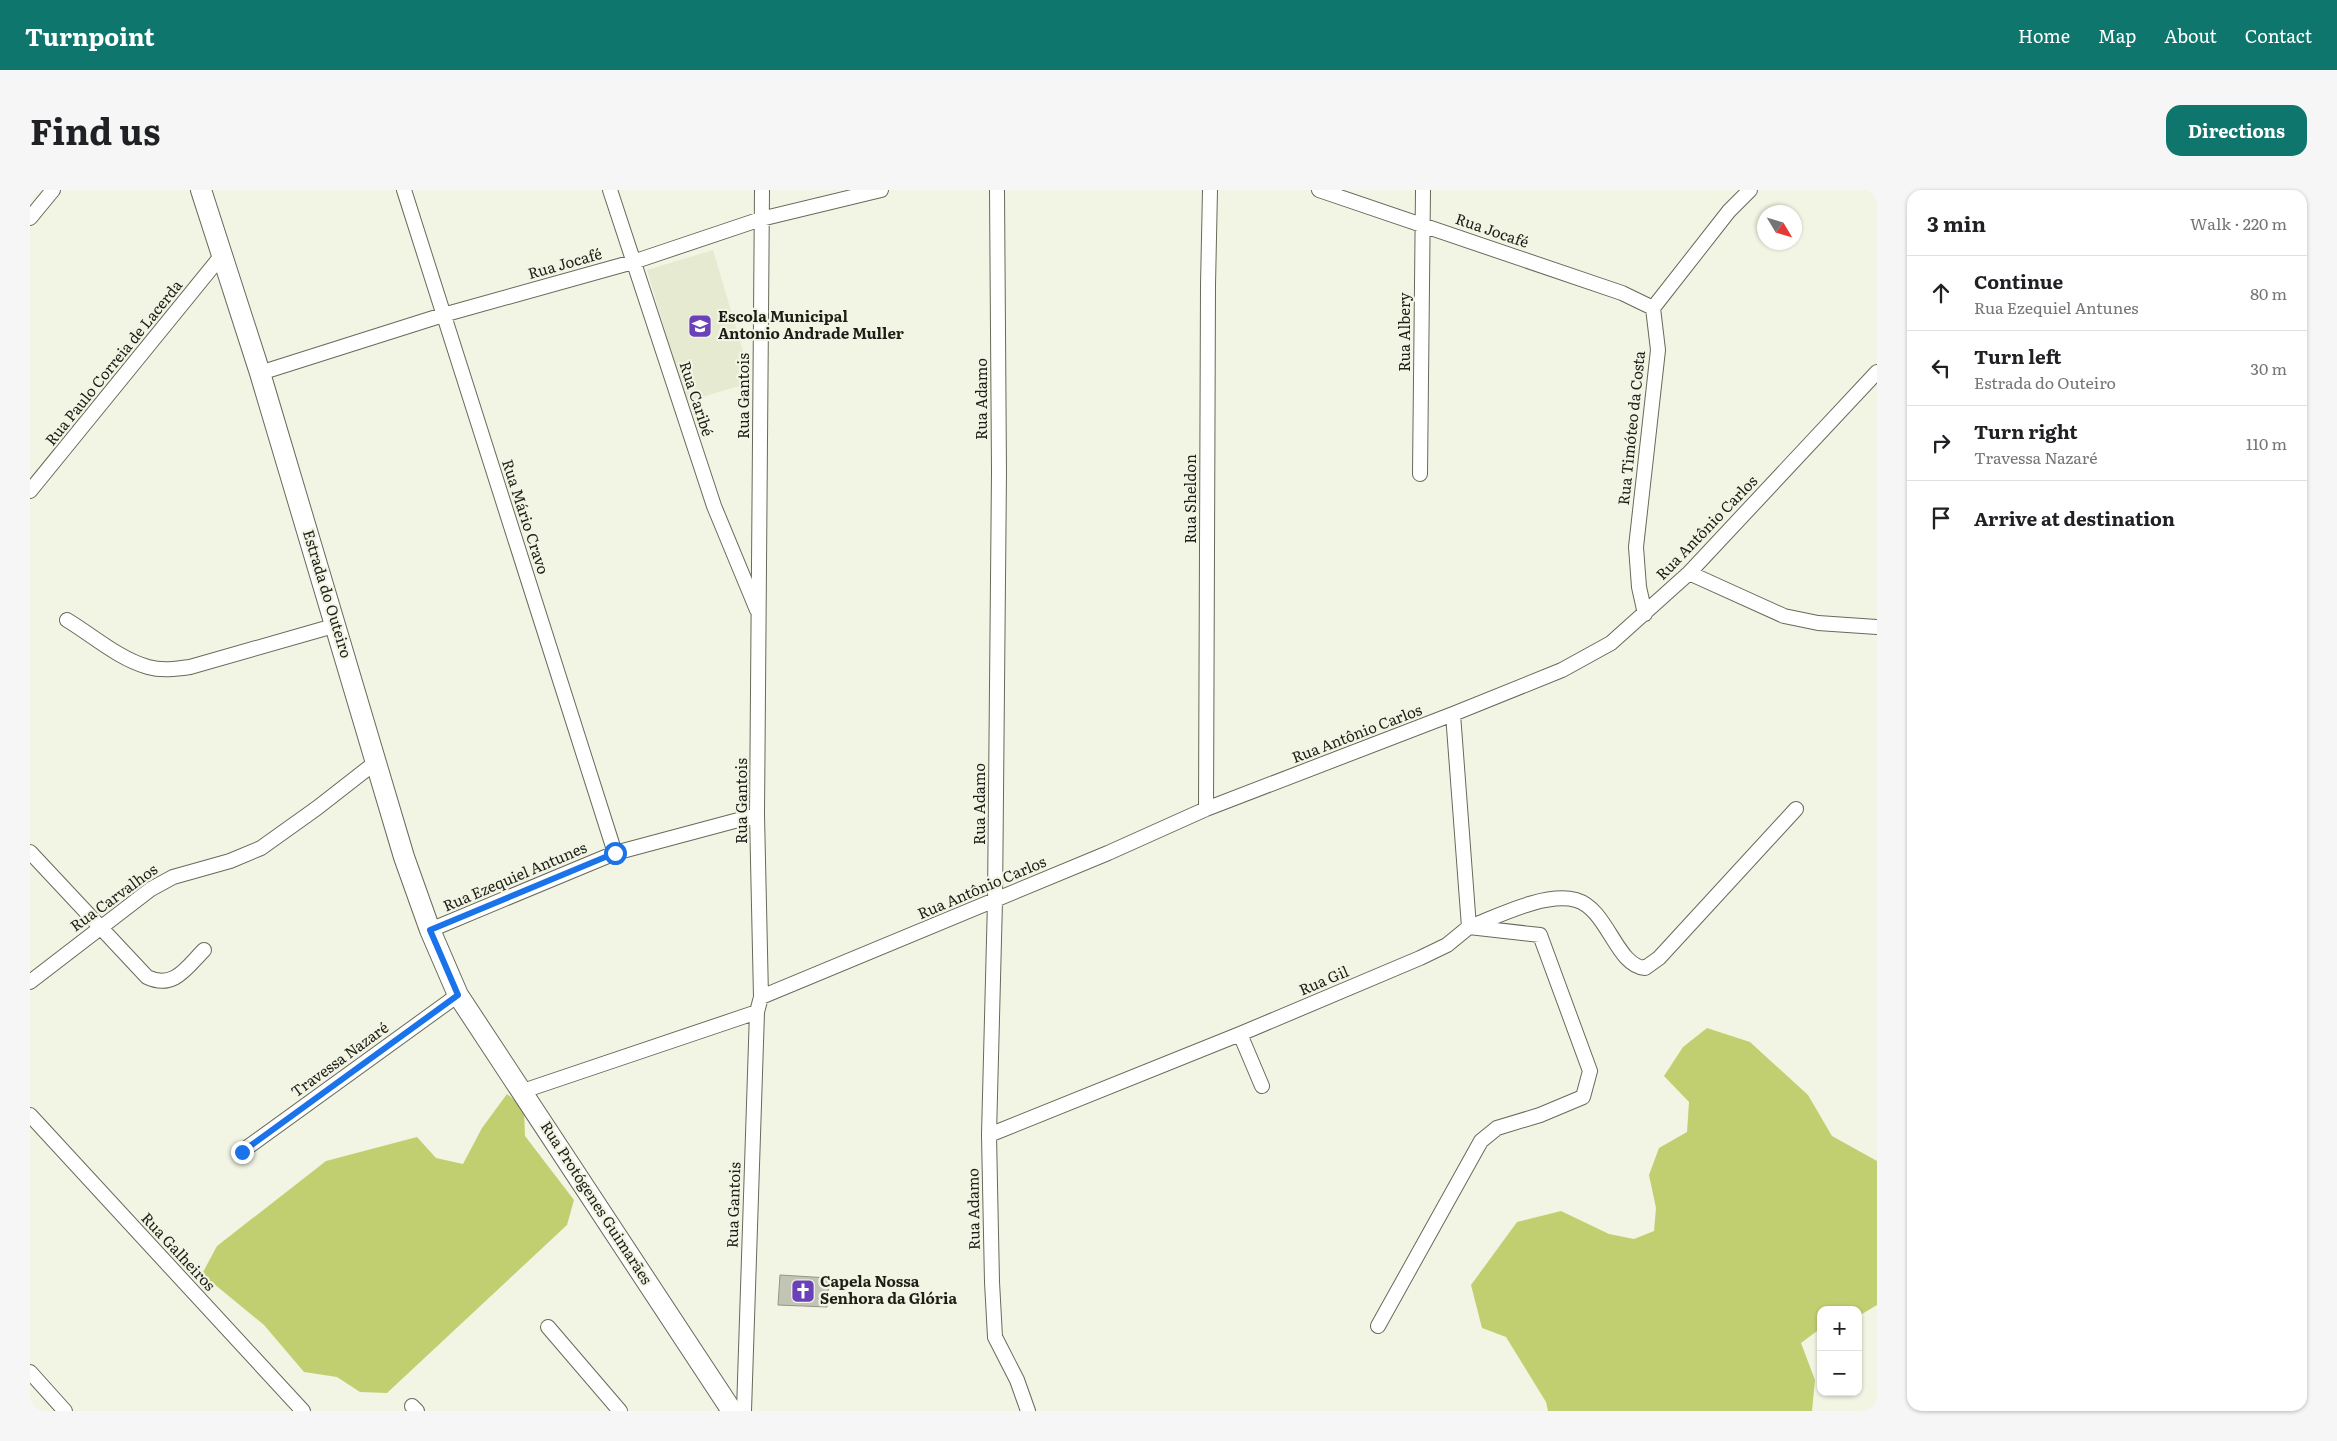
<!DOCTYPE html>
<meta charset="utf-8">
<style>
:root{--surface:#fff;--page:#f6f6f6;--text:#202124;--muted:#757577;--line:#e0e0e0;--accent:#0f766e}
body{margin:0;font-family:Literata,serif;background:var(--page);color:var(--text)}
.controls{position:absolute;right:15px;bottom:15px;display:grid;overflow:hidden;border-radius:10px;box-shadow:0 1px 4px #0004}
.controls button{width:45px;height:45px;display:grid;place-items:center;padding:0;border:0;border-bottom:1px solid var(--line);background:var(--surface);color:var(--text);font:25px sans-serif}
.compass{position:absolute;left:1727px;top:15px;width:45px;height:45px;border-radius:50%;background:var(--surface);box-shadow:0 1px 4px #0004;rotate:128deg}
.stop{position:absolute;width:15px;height:15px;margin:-11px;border:4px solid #1a73e8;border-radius:50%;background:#fff}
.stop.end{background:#1a73e8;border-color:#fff;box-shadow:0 1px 5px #0008}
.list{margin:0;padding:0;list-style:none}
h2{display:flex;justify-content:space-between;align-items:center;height:65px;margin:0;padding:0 20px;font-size:21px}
h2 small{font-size:16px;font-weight:400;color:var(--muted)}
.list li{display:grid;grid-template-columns:32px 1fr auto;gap:15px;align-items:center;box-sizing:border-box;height:75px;padding:0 20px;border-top:1px solid var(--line)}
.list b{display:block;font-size:19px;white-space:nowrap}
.list p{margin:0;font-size:16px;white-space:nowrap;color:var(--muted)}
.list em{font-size:16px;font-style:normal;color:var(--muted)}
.icon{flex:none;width:28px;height:28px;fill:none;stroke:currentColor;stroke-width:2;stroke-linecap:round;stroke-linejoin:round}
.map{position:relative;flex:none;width:1847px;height:1221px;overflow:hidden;border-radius:15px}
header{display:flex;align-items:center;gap:30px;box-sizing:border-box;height:70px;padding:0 25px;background:var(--accent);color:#fff}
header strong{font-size:24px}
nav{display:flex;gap:28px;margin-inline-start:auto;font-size:18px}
.intro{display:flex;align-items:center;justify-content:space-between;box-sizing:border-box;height:120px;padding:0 30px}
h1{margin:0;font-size:35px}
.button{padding:12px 22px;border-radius:15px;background:var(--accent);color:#fff;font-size:18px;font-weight:700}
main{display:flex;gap:30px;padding:0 30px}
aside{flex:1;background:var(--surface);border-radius:15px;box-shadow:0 1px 4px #0004}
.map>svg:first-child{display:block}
.built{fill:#e5ead1}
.forest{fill:#c2cf71}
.building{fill:#c2c5b4;stroke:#939686}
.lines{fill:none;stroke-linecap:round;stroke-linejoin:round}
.street-casing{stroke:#676a5b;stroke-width:16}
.secondary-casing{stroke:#676a5b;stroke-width:22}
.street{stroke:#fff;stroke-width:14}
.secondary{stroke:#fff;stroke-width:20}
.route{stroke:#1a73e8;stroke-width:6}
.labels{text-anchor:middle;stroke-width:4.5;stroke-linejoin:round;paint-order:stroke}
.street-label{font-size:15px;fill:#1d1e18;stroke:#f2f5e4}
.poi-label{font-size:15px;font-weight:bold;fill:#1d1e18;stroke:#f2f5e4;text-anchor:start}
</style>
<header>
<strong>Turnpoint</strong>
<nav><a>Home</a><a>Map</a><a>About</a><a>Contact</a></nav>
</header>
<div class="intro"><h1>Find us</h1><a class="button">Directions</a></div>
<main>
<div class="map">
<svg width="1847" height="1221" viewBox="0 0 1847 1221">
<rect width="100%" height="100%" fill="#f2f5e4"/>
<path class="built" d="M 683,60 L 722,192 L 656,212 L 617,80 Z"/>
<path class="forest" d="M 1677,838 L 1720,852 L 1778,905 L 1802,946 L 1847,971 L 1847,1115 L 1832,1124 L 1828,1124 L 1828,1120 L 1791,1120 L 1791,1138 L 1771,1153 L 1785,1190 L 1782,1221 L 1518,1221 L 1516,1212 L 1476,1147 L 1452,1138 L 1441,1095 L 1487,1032 L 1531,1021 L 1579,1044 L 1604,1049 L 1624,1041 L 1626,1018 L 1619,985 L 1629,958 L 1657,942 L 1659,912 L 1634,886 L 1653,857 Z
M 477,904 L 494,918 L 495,946 L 544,1010 L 537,1035 L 357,1203 L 330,1202 L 307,1187 L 274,1182 L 234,1135 L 172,1084 L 187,1056 L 296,971 L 387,947 L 406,968 L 433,974 L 452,938 Z"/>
<path class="building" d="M 750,1085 L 799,1088 L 797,1117 L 748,1115 Z"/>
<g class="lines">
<g class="street-casing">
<path id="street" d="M 374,0 L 585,663
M 580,0 L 684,316 L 727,420
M 967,0 L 969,282 L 965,711 L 959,945 L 962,1092 L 965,1147 L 987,1190 L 998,1221
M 1289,0 L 1592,103 L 1623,118
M 0,28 L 23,0
M 230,183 L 413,125 L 603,72 L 731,29 L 851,0
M 1390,284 L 1393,0
M 0,301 L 192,65
M 1659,383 L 1754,426 L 1788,433 L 1847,437
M 1615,424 L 1609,397 L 1606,357 L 1628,160 L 1623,118 L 1699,21 L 1720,0
M 37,430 C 62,445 89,469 118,477 C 132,481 146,479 160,477 L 307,435
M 1176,619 L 1178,95 L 1180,0
M 0,662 L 117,787 C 144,800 157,777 174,760
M 1442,736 C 1470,725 1516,702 1546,710 C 1578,719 1586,776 1615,778 L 1629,768 L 1766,619
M 400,740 L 585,663 L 727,625
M 0,792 L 121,699 L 143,687 L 200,671 L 231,658 L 287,618 L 346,572
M 731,807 L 1078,663 L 1176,619 L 1423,524 L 1532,480 L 1581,453 L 1659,383 L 1847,182
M 1210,844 L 1232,896
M 493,901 L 727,822
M 0,925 L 273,1221
M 959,945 L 1210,844 L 1390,768 L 1417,755 L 1439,737 L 1423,524
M 211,962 L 428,805
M 1348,1136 L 1451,951 L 1467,938 L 1510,925 L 1553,907 L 1560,881 L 1510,745 L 1439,737
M 518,1137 L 590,1221
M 0,1182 L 35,1221
M 382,1216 L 387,1221
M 714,1221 L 727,822 L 731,807 L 727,625 L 732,0"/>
</g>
<g class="secondary-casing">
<path id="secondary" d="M 171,0 L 230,183 L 374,667 L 400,740 L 428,805 L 702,1221"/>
</g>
<use href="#street" class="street"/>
<use href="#secondary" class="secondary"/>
</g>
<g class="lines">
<path class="route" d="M 212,962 L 428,805 L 400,740 L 585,663"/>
</g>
<defs>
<g id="school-square" transform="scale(1.25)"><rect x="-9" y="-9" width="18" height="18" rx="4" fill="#6b41b9" stroke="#f2f5e4"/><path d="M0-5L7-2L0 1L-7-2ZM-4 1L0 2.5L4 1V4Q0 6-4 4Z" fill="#fff"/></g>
<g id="church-square" transform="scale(1.25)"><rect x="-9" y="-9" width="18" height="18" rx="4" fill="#6b41b9" stroke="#f2f5e4"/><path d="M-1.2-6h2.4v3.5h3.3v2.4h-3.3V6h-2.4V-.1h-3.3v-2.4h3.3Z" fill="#fff"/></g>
</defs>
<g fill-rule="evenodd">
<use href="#school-square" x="670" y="136"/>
<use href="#church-square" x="773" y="1101"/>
</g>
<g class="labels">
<g class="street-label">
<text transform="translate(1462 41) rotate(19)" y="5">Rua Jocafé</text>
<text transform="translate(535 74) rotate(-16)" y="5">Rua Jocafé</text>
<text transform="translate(1375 142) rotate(-90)" y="5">Rua Albery</text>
<text transform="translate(84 173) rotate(-51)" y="5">Rua Paulo Correia de Lacerda</text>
<text transform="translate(714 206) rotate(-90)" y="5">Rua Gantois</text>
<text transform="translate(666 209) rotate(72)" y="5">Rua Caribé</text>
<text transform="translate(952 209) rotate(-90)" y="5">Rua Adamo</text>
<text transform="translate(1602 238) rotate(-84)" y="5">Rua Timóteo da Costa</text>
<text transform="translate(1161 309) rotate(-90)" y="5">Rua Sheldon</text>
<text transform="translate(495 327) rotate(72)" y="5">Rua Mário Cravo</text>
<text transform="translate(1677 338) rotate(-46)" y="5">Rua Antônio Carlos</text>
<text transform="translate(297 404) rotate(73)" y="5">Estrada do Outeiro</text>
<text transform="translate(1327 544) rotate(-21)" y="5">Rua Antônio Carlos</text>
<text transform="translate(712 611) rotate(-90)" y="5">Rua Gantois</text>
<text transform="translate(950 614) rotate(-90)" y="5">Rua Adamo</text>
<text transform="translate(485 687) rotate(-23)" y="5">Rua Ezequiel Antunes</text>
<text transform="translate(952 698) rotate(-23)" y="5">Rua Antônio Carlos</text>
<text transform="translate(84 708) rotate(-36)" y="5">Rua Carvalhos</text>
<text transform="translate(1294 791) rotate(-23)" y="5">Rua Gil</text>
<text transform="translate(310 870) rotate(-36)" y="5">Travessa Nazaré</text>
<text transform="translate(566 1013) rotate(57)" y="5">Rua Protógenes Guimarães</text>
<text transform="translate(704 1015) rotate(-88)" y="5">Rua Gantois</text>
<text transform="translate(944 1019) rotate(-91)" y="5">Rua Adamo</text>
<text transform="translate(148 1062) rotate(47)" y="5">Rua Galheiros</text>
</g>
<g class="poi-label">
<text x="688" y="132">Escola Municipal<tspan x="688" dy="17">Antonio Andrade Muller</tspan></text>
<text x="790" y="1097">Capela Nossa<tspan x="790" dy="17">Senhora da Glória</tspan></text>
</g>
</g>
</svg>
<div class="controls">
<button>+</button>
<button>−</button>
</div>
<svg class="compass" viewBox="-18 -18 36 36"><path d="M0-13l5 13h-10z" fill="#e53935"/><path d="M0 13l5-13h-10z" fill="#757577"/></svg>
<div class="stop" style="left:585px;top:663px"></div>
<div class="stop end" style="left:212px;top:962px"></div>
</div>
<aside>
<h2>3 min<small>Walk · 220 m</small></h2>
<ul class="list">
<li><svg class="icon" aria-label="ahead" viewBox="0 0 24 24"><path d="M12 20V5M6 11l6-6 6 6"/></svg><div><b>Continue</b><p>Rua Ezequiel Antunes</p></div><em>80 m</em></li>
<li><svg class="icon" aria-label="left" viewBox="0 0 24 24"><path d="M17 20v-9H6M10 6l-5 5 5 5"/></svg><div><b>Turn left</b><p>Estrada do Outeiro</p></div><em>30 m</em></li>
<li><svg class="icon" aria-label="right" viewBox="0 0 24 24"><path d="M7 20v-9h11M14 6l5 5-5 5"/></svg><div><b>Turn right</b><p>Travessa Nazaré</p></div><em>110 m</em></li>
<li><svg class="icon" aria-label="arrive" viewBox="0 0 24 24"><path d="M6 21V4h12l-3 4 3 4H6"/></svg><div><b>Arrive at destination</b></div></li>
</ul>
</aside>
</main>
